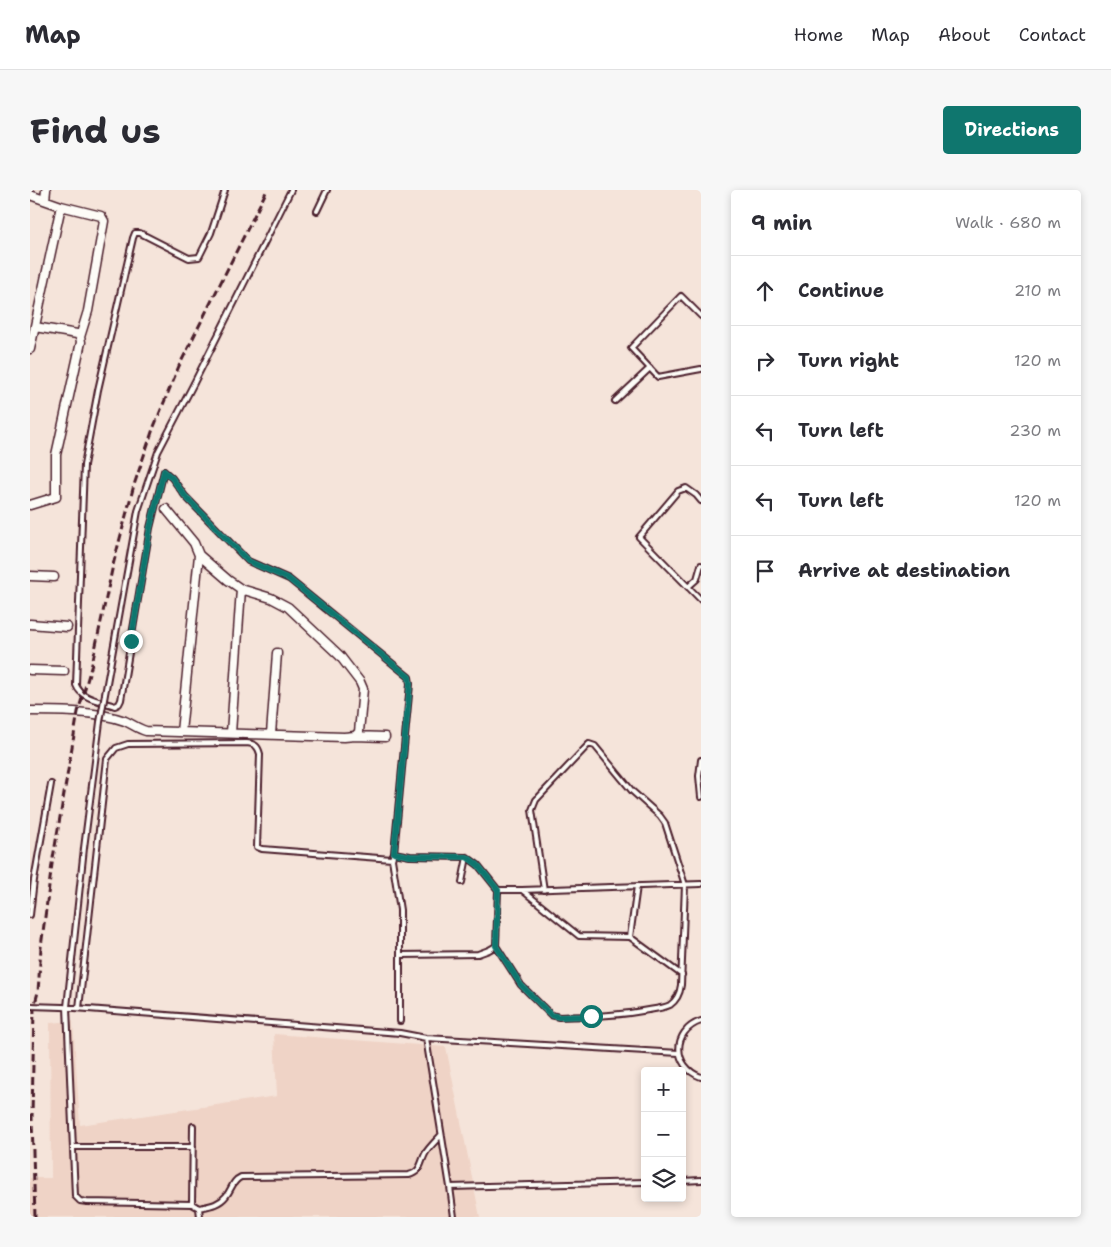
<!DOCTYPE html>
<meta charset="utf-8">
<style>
:root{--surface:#fff;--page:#f7f7f7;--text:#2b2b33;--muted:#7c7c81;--line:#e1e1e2;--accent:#0f766e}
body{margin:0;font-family:"Shantell Sans",sans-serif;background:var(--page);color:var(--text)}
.controls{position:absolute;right:15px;bottom:15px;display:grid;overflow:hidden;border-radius:5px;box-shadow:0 2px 8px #0003}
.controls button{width:45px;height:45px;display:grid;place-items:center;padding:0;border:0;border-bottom:1px solid var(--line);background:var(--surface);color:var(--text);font:25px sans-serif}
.stop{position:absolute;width:15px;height:15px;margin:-11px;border:4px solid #0f766e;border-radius:50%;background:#fff}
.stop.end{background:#0f766e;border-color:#fff;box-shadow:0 1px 5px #0008}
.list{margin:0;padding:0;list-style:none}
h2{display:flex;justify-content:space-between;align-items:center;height:65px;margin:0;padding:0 20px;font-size:21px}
h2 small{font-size:16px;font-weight:400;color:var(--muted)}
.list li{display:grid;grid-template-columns:32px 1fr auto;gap:15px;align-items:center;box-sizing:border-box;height:70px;padding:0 20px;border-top:1px solid var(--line)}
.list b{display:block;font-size:19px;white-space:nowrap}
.list em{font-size:16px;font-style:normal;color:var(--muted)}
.icon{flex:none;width:28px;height:28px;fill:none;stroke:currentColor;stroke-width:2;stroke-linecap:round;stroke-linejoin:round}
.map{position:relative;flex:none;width:671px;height:1027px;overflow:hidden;border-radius:5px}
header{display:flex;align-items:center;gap:30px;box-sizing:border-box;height:70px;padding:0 25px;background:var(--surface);border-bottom:1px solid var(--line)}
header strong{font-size:24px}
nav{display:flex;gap:28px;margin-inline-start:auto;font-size:18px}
.intro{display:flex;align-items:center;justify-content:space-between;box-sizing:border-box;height:120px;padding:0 30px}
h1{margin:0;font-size:35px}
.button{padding:12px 22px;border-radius:5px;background:var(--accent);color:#fff;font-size:18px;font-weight:700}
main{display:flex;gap:30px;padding:0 30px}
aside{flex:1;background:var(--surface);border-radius:5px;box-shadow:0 2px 8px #0003}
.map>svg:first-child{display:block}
.built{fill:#efd3c6}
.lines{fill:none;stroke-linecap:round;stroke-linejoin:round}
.lane-casing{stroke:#4a1f2b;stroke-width:8}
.street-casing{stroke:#4a1f2b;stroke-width:11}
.lane{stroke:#fdfcf7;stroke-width:4}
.street{stroke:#fdfcf7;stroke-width:8}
.rail{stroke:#4a1f2b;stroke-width:3;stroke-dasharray:8 4;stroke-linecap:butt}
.lane-bridge-casing{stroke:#4a1f2b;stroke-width:8;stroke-linecap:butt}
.lane-bridge{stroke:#fdfcf7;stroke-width:4}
.route{stroke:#0f766e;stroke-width:6}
</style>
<header>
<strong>Map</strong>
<nav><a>Home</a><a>Map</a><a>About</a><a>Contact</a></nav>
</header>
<div class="intro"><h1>Find us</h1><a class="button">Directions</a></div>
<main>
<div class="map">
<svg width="671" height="1027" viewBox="0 0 671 1027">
<rect width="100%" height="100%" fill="#f5e4da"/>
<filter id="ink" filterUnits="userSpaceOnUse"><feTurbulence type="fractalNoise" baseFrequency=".02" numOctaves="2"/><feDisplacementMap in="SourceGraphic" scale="10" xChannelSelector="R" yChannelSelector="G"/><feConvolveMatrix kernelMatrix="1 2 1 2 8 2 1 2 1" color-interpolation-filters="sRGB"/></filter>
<g filter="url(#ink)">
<path class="built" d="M 43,831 L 50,935 L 247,906 L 244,844 L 416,857 L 450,1027 L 0,1027 L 0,988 L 21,988 L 20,833 Z"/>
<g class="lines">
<g class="lane-casing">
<path id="lane" d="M 195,0 L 181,43 L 169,67 L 159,68 L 110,43 L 105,43 L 103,48 L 68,200 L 54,275 L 46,495 C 51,509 71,511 85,516 L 89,514 L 91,510 L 120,338 L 134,281 L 142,288 L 155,306 L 218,371 L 259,389 L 379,487 L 380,494 L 364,663
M 287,21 L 297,0
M 671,126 L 651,106 L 601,158 L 628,187 L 671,179
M 164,193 L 261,0
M 585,211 L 620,178
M 671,311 L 666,305 L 656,298 L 648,301 L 609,347 L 671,410
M 658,397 L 667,389 L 671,375
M 70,532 L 54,658 L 37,817 L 45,1006 L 50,1011 L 57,1012 L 162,1014 L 169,1018 L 170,1027
M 671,570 L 669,586 L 671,607
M 437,667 L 448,675 L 468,700
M 607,696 L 600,747 L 549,746 L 492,700 L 671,694
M 492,700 L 468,700 L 466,756 L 491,795 L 521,825 L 529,827 C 559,826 588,826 618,820 C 625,819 634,818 640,815 C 647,810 650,803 651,795 L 655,695 L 635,633 L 630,626 L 602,601 L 565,556 L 559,554 L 506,610 L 502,620 L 514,700
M 0,725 L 4,690 L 21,594
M 600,747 L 652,785
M 370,765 L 448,764 L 459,760 L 466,756
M 32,817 L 370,843 L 396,848 L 649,863
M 49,818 L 77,569 L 86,558 L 98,554 L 217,553 C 225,554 228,556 230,564 L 227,657 L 232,659 L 362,669
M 370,831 L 370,720 L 362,669 L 364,663 L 380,666 L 437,667 L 432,692
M 671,831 C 641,841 643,877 671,887
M 396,848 L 420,997 L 615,992
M 44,957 L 163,957
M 652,991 L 671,990
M 420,997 L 424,1027
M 162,1014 L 163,936
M 169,1018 C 179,1016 189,1015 196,1006 C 202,999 202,991 211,987 L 379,985 C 391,982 390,974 395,964 C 399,957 406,951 411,945"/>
</g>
<g class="street-casing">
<path id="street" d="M 0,5 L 31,16 L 71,26 L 74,31 L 58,121 L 50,147 L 51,152 L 26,265 L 26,307 L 0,315
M 15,10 L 16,0
M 5,137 L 47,144 L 50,147
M 0,159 L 31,16
M 0,386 L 24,387
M 0,434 L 37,437
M 0,480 L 34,481
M 0,521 C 30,521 67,521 95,531 C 102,534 108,539 116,541 L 314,547 L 325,546 L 329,542 L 333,499 L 330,492 L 310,466 L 258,417 L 241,408 L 211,399 L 198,390 L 169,365 L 164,353 L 136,319
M 151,542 L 169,365
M 201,543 L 211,399
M 241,544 L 247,463
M 325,546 L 355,547"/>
</g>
<use href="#lane" class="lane"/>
<use href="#street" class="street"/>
<path class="rail" d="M 5,1027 L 2,929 L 4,817 L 8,802 L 11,757 L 22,674 L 48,522 L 62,474 L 83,375 L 104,295 L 123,239 L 149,176 L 237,0"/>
<g class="lane-bridge-casing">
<path id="lane-bridge" d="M 70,532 L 108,321 L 128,262 L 164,193
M 0,816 L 32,817"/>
</g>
<use href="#lane-bridge" class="lane-bridge"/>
</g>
</g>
<g class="lines" filter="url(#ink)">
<path class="route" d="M 101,451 L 120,338 L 134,281 L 142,288 L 155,306 L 218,371 L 259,389 L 379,487 L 380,494 L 364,663 L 380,666 L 437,667 L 448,675 L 468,700 L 466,756 L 491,795 L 521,825 L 529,827 L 561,826"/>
</g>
</svg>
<div class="controls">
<button>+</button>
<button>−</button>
<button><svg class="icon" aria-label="layers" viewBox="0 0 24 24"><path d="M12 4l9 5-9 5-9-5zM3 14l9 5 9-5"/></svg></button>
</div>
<div class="stop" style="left:561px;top:826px"></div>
<div class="stop end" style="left:101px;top:451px"></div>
</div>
<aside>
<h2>9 min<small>Walk · 680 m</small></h2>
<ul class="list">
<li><svg class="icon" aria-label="ahead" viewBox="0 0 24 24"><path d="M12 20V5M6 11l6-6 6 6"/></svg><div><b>Continue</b></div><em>210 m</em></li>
<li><svg class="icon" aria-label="right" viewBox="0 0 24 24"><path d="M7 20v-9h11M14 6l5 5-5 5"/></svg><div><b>Turn right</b></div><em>120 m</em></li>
<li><svg class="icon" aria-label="left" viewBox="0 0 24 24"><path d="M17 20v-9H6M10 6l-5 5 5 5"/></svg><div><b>Turn left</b></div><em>230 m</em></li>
<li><svg class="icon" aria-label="left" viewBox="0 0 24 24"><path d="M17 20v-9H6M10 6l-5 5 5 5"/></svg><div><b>Turn left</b></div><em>120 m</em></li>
<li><svg class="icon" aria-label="arrive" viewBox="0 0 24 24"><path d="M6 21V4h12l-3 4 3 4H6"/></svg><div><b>Arrive at destination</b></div></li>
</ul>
</aside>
</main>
